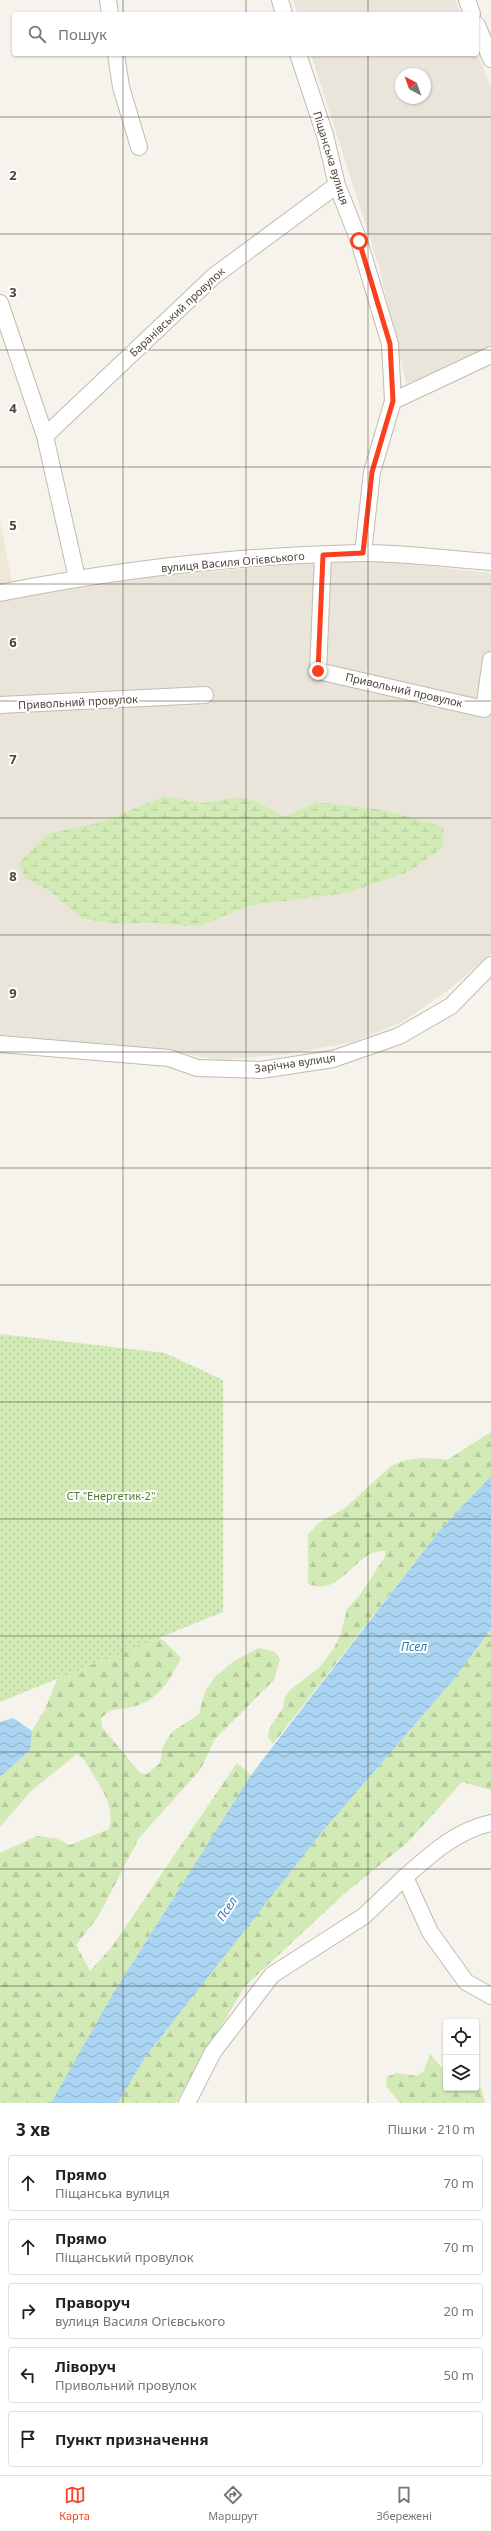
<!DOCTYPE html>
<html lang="uk">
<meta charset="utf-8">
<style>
:root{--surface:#fff;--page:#f2f2f2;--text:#222;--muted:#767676;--line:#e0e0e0;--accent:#fc3f1d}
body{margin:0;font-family:"Noto Sans",sans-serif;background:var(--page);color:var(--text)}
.controls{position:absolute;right:12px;bottom:12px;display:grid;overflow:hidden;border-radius:4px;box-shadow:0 1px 3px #0004}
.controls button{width:36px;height:36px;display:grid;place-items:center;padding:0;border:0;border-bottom:1px solid var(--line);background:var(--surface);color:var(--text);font:20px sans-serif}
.compass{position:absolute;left:395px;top:68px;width:36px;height:36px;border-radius:50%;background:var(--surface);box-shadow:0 1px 3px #0004;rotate:319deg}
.stop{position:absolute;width:12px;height:12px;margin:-9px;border:3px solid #fc3f1d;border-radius:50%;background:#fff}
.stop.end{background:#fc3f1d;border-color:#fff;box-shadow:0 1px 4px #0008}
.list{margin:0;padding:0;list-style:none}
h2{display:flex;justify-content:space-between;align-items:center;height:52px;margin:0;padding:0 16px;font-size:17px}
h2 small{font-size:13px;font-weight:400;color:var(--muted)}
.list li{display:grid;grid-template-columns:26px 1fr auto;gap:12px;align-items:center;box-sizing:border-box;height:56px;margin:0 8px 8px;padding:0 8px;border:1px solid var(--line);border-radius:4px}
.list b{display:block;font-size:15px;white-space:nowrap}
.list p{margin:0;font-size:13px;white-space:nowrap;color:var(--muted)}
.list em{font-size:13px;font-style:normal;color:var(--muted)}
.icon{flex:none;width:22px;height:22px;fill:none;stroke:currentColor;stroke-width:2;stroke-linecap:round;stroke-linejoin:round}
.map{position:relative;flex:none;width:491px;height:2103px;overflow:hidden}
.search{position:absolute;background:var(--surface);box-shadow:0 1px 3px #0004;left:12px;right:12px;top:12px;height:44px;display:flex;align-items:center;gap:10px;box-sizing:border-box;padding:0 14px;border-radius:4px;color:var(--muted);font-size:15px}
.sheet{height:372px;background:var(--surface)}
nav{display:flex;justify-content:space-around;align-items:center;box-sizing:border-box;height:56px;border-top:1px solid var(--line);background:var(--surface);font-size:11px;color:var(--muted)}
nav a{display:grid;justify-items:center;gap:2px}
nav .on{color:var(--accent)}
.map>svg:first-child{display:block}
.residential{fill:#eae5da;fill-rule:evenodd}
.education{fill:#efe8d6}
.forest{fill:url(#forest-firs)}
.wetland{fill:url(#wetland-marsh)}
.garden{fill:url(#garden-dots)}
.water{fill:url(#water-waves)}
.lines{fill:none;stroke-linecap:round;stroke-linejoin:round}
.minor-casing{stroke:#c2bbae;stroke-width:18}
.minor{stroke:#fff;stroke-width:16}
.route{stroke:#fc3f1d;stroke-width:5}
.grid{fill:none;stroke:#4b4439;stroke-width:1;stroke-opacity:0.55}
.labels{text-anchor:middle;stroke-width:4;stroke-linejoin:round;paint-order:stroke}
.street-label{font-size:11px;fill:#4b4439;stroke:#fff}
.park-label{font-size:11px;fill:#4a7f2a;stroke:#fff}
.water-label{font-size:12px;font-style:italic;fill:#2e7ab2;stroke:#fff}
.grid-label{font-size:13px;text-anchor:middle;font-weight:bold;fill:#4b4439;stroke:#fff;stroke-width:4;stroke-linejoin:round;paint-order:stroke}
</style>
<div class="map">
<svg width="491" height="2103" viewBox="0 0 491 2103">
<defs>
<pattern id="forest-firs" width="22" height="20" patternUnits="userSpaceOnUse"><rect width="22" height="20" fill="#d2eab5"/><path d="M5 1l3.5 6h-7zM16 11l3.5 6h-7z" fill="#b6ca9c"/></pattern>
<pattern id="wetland-marsh" width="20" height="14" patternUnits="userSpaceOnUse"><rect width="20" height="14" fill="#d2eab5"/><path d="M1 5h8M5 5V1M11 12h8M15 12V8" fill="none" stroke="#b6ca9c"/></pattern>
<pattern id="garden-dots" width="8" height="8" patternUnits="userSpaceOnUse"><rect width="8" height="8" fill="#d2eab5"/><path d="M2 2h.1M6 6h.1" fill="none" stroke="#b6ca9c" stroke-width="1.8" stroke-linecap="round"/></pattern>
<pattern id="water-waves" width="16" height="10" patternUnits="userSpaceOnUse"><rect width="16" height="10" fill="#a9d4f2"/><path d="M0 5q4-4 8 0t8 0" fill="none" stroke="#8caec5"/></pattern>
</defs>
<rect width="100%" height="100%" fill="#f6f3ec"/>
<path class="residential" d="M 293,0 L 455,0 L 461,14 L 298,14 Z
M 311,54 L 477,54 L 491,87 L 491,349 L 445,372 L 406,383 L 379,267 ZM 401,74 L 425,74 L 425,98 L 401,98 Z
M 364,559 L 491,573 L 491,954 L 450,989 L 402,1022 L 353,1042 L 288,1054 L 219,1060 L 176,1052 L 0,1037 L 0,600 L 166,575 ZM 164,796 L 203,803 L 239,797 L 257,801 L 284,817 L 315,802 L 444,827 L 442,848 L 347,893 L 251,905 L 198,927 L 149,923 L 115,924 L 83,919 L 48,890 L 27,880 L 102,822 Z"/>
<path class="education" d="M 0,520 L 13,588 L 0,589 Z"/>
<path class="forest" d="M 491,1432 L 491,1476 L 439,1531 L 273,1744 L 268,1737 L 269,1729 L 283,1708 L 285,1697 L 291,1689 L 319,1668 L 334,1648 L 341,1633 L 347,1609 L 360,1595 L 384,1558 L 386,1551 C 381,1551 372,1552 368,1555 C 349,1567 332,1597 308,1583 L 308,1534 L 320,1522 L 345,1508 L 391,1466 C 408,1457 428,1457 447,1460 Z
M 141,1628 L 164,1641 L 181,1658 C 170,1680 158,1701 132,1707 C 114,1711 117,1705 101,1718 L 102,1727 L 140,1773 L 147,1774 L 160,1763 L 163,1746 L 172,1732 L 199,1714 L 205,1691 L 215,1677 L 234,1661 L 259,1648 L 275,1652 L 280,1659 L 274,1680 L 215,1739 L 200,1770 L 139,1838 L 98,1917 L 76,1945 L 90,1971 L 111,1948 L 237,1763 L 251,1775 L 111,1997 L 53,2101 L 51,2103 L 0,2103 L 0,1853 L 37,1836 L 55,1838 L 70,1845 L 109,1829 C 115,1808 104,1793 94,1776 C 88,1767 87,1760 77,1754 L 31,1791 L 0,1827 L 0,1777 L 30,1750 L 32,1731 L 45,1709 L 63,1665 Z
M 491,1629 L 491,1790 L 462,1782 L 407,1843 L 345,1893 L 245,1986 L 176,2103 L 118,2103 L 146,2056 L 322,1832 L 454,1679 Z
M 430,2054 L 446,2072 L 446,2088 L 476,2088 L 476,2084 L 482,2090 L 485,2103 L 400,2103 L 386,2086 L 387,2077 L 396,2073 L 417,2076 L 424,2071 Z"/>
<path class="wetland" d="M 164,796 L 203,803 L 239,797 L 257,801 L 284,817 L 315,802 L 383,810 L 444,827 L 442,848 L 410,871 L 347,893 L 251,905 L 198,927 L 149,923 L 115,924 L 83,919 L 48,890 L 26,879 L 18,864 L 47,834 L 102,822 Z"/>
<path class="garden" d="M 0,1334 L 165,1353 L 223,1380 L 223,1612 L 0,1702 Z"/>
<path class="water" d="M 491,1476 L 491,1629 L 454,1679 L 322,1832 L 146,2056 L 118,2103 L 51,2103 L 111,1997 L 251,1775 L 439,1531 Z
M 13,1718 L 32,1731 L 30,1750 L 0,1777 L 0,1722 Z"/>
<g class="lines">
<g class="minor-casing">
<path id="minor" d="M 108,0 L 110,14
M 280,0 L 284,14
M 467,0 L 472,14
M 477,25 L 491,59
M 116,54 L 121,87 L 139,147
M 298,54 L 325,135 L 337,185 L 359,241 L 390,344 L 393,401
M 0,303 L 45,436 L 77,578
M 45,436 L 214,276 L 337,185
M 363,553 L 372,472 L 393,401 L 491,355
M 323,555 L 318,671 L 484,709 L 491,660
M 0,593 C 116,570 243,555 361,553 C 404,553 448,559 491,562
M 0,705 L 205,695
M 0,1044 L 169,1058 L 197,1068 L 261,1070 L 333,1059 L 399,1036 L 451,1006 L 491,965
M 491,1823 C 457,1830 431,1854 405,1877 L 430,1932 L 466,1982 L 491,1996
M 187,2103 L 213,2052 L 272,1975 L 364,1916 L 405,1877"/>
</g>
<use href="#minor" class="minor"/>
</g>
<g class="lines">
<path class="route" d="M 318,671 L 323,555 L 363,553 L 372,472 L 393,401 L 390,344 L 359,241"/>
</g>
<path class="grid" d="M 123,0 L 123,14M 246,0 L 246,14M 368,0 L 368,14M 123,54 L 123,2103M 246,54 L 246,2103M 368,54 L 368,2103M 0,117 L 491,117M 0,234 L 491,234M 0,350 L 491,350M 0,467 L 491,467M 0,584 L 491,584M 0,701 L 491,701M 0,818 L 491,818M 0,935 L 491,935M 0,1052 L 491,1052M 0,1168 L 491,1168M 0,1285 L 491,1285M 0,1402 L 491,1402M 0,1519 L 491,1519M 0,1636 L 491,1636M 0,1752 L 491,1752M 0,1869 L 491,1869M 0,1986 L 491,1986"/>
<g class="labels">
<g class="street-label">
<text transform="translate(331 158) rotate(73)" y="4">Піщанська вулиця</text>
<text transform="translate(177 312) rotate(-43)" y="4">Баранівський провулок</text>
<text transform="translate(233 562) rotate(-5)" y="4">вулиця Василя Огієвського</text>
<text transform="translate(404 690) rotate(13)" y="4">Привольний провулок</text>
<text transform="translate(78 702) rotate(-3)" y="4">Привольний провулок</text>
<text transform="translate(295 1063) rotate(-8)" y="4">Зарічна вулиця</text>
</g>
<g class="park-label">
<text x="111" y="1500">СТ "Енергетик-2"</text>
</g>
<g class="water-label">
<text x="414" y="1651">Псел</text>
<text transform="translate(227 1909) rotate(-56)" y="4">Псел</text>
</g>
</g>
<g class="grid-label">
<text x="13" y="180">2</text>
<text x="13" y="297">3</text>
<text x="13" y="413">4</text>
<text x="13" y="530">5</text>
<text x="13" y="647">6</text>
<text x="13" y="764">7</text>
<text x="13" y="881">8</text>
<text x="13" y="998">9</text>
</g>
</svg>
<div class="controls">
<button><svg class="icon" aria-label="locate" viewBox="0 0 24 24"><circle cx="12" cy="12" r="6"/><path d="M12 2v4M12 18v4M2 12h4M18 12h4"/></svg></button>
<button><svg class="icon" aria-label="layers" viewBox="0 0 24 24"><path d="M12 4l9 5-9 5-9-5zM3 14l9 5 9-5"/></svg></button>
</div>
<svg class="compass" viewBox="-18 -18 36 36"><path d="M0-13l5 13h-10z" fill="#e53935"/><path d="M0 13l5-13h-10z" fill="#767676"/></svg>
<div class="stop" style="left:359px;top:241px"></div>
<div class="stop end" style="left:318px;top:671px"></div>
<div class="search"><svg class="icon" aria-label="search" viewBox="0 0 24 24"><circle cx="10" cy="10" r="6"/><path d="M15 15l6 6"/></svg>Пошук</div>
</div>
<section class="sheet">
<h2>3 хв<small>Пішки · 210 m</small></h2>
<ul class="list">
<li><svg class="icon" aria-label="ahead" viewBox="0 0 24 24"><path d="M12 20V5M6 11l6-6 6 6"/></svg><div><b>Прямо</b><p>Піщанська вулиця</p></div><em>70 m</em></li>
<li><svg class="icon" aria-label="ahead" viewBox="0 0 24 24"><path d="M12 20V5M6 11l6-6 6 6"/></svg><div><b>Прямо</b><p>Піщанський провулок</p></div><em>70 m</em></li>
<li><svg class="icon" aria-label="right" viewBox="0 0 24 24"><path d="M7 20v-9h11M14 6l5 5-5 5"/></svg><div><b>Праворуч</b><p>вулиця Василя Огієвського</p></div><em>20 m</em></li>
<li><svg class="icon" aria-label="left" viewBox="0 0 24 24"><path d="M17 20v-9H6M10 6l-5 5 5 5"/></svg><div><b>Ліворуч</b><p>Привольний провулок</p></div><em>50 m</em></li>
<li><svg class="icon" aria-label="arrive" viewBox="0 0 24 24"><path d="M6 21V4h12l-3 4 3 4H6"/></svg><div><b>Пункт призначення</b></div></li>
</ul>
</section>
<nav>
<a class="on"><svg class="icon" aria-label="map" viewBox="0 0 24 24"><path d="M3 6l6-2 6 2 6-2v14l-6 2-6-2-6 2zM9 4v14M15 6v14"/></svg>Карта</a>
<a><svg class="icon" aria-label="directions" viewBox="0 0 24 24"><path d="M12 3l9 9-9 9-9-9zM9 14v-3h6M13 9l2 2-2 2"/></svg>Маршрут</a>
<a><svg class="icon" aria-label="saved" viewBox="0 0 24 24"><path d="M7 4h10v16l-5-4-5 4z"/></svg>Збережені</a>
</nav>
